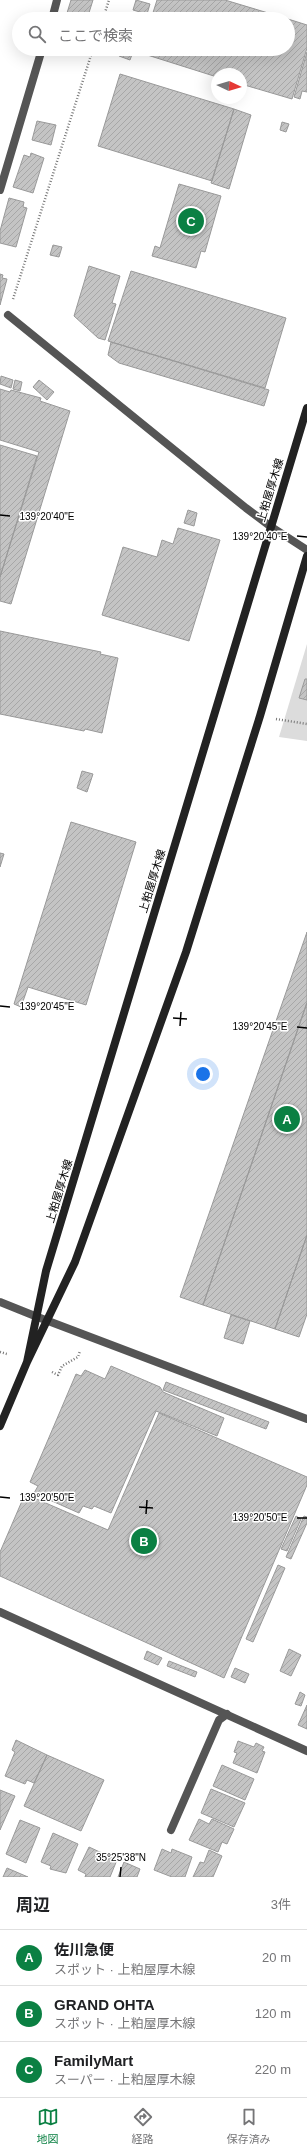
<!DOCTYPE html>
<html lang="ja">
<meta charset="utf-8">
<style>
:root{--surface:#fff;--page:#f2f2f2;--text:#202124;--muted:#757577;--line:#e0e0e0;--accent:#0b8043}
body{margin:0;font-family:Helvetica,"Noto Sans JP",sans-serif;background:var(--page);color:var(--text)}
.compass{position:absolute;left:211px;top:68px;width:36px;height:36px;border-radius:50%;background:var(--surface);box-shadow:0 4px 16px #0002;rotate:94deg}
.you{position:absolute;left:203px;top:1074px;width:14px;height:14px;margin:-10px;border:3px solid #fff;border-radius:50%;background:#1a73e8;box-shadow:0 0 0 6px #1a73e833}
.badge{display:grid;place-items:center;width:26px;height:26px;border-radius:50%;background:var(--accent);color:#fff;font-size:13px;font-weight:700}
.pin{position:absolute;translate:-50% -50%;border:2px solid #fff;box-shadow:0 1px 4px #0006}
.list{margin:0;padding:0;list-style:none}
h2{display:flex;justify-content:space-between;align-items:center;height:52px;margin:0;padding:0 16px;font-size:17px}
h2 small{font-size:13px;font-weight:400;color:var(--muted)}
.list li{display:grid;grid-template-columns:26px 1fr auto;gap:12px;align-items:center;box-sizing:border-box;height:56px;padding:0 16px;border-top:1px solid var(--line)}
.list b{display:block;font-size:15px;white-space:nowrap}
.list p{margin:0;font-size:13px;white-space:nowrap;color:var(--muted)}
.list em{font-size:13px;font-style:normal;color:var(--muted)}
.icon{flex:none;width:22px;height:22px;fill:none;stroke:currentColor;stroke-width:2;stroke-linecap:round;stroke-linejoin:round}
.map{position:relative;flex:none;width:307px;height:1877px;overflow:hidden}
.search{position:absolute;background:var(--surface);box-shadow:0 4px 16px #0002;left:12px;right:12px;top:12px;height:44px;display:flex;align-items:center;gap:10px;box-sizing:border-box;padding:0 14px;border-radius:22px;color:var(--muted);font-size:15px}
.sheet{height:220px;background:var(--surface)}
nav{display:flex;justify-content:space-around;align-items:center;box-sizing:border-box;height:56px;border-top:1px solid var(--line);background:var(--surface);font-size:11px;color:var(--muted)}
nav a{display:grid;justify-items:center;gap:2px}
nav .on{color:var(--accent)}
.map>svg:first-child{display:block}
.park{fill:#dcdcdc}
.building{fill:url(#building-hatch);stroke:#999}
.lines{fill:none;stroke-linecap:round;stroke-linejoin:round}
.path{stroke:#777;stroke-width:2.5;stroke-dasharray:1 2;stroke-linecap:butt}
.minor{stroke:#555;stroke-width:8}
.tertiary{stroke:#555;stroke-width:8}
.secondary{stroke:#222;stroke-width:8}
.ticks{fill:none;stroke:#000;stroke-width:1.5}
.labels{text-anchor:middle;stroke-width:3;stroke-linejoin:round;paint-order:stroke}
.street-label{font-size:11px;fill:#000;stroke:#fff}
.ticks-label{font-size:10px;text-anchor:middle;fill:#000;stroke:#fff;stroke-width:3;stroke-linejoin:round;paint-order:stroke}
</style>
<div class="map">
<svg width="307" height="1877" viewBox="0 0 307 1877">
<defs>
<pattern id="building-hatch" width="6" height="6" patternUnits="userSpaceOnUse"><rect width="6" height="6" fill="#c4c4c4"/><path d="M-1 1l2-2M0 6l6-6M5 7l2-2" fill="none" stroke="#a7a7a7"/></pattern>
</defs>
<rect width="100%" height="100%" fill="#fff"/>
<path class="park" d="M 307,644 L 307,741 L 279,737 Z"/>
<path class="building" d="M 71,0 L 93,0 L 87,19 L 67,13 Z
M 136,0 L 150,4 L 147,14 L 133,10 Z
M 157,0 L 225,0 L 288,19 L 151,19 Z
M 288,19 L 307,25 L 307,48 L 292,99 L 241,84 L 241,74 L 217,74 L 217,77 L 141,53 L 142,49 L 288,49 Z
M 121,49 L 134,49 L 130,60 L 119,56 Z
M 307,52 L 307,92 L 302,91 L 300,99 L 294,97 Z
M 120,74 L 234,109 L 212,181 L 98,146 Z
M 234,109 L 251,115 L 229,189 L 211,183 Z
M 37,121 L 56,125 L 51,145 L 32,140 Z
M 282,122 L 289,124 L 286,132 L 280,130 Z
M 31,153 L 44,158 L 33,193 L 13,187 L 24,155 L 30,157 Z
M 179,184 L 221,196 L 205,252 L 201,251 L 196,268 L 152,256 L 155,246 L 160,248 Z
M 9,198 L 24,202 L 23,207 L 27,208 L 16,247 L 0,243 L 0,231 Z
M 53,245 L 62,247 L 59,257 L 50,255 Z
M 89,266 L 120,276 L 112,303 L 116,304 L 105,340 L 98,338 L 74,316 Z
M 131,271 L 286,318 L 265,388 L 108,341 Z
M 0,274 L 3,275 L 2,278 L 7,279 L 0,305 Z
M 111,342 L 269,390 L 264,406 L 119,363 L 108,355 Z
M 1,376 L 13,380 L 11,388 L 0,384 Z
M 15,380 L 22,382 L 20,391 L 13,389 Z
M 39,380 L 54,392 L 47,400 L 33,387 Z
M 0,389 L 10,392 L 11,390 L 41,398 L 40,401 L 70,411 L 11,604 L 0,601 L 0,577 L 39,452 L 0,440 Z
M 0,445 L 37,456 L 0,577 Z
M 188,510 L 197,513 L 194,526 L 184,523 Z
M 178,528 L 220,540 L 189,641 L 102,615 L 123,547 L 157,557 L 162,540 L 173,544 Z
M 0,631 L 101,652 L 100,654 L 118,658 L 102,733 L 85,729 L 84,731 L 0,714 Z
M 305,679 L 307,679 L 307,700 L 299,698 Z
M 82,771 L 93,774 L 87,792 L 77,788 Z
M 71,822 L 136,842 L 86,1005 L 28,987 L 21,1007 L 14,1004 Z
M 0,853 L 4,854 L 0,867 Z
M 307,932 L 307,1002 L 203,1305 L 180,1297 Z
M 307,1003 L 307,1235 L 275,1329 L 203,1305 Z
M 307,1235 L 307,1314 L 299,1337 L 275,1329 Z
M 231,1315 L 250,1321 L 243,1344 L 224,1338 Z
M 111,1366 L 160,1387 L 163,1392 L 224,1418 L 217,1436 L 156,1411 L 111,1513 L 94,1506 L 92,1509 L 83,1506 L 79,1513 L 34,1493 L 38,1486 L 30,1482 L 76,1374 L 81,1376 L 85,1370 L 105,1379 Z
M 166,1382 L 269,1422 L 266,1429 L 163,1390 Z
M 159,1413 L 307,1477 L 307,1485 L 224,1678 L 0,1576 L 0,1552 L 25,1494 L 108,1530 Z
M 296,1516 L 301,1519 L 287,1551 L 281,1549 Z
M 304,1516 L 307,1517 L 307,1523 L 291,1559 L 286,1557 Z
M 278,1565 L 285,1568 L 253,1642 L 246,1639 Z
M 289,1649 L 301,1655 L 291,1676 L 280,1671 Z
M 147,1651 L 162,1658 L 158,1665 L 144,1659 Z
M 169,1661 L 197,1672 L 195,1677 L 167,1666 Z
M 235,1668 L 249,1674 L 245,1683 L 231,1677 Z
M 300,1692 L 305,1695 L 301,1706 L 295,1704 Z
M 307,1705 L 307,1729 L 298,1725 Z
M 16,1740 L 47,1755 L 34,1783 L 27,1780 L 25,1784 L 5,1776 L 15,1752 L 12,1750 Z
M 238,1741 L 254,1747 L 256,1743 L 264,1747 L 262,1751 L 265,1752 L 257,1773 L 233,1763 L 237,1753 L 234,1752 Z
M 47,1755 L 104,1780 L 81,1831 L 24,1806 Z
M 222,1765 L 254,1779 L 245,1800 L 213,1786 Z
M 211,1789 L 245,1803 L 234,1827 L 201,1813 Z
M 0,1790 L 15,1796 L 0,1830 Z
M 199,1819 L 209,1824 L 212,1819 L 234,1829 L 227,1844 L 222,1842 L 218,1852 L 189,1840 Z
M 20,1820 L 40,1828 L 26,1863 L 6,1854 Z
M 53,1833 L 78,1844 L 66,1873 L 50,1869 L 51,1866 L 41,1862 Z
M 89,1847 L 117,1860 L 110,1877 L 85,1877 L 86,1874 L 78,1870 Z
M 162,1849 L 171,1853 L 172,1849 L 192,1857 L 185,1877 L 172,1877 L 154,1870 Z
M 209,1850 L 222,1856 L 213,1877 L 193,1877 L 200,1862 L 204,1863 Z
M 124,1862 L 140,1869 L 137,1877 L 118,1877 Z
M 7,1868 L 28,1877 L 3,1877 Z"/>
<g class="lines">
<path class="path" d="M 103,19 L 109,0
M 13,299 L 93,49
M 276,719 L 307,724
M 0,1352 L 7,1354
M 52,1372 L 58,1375 L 62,1366 L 78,1357 L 80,1351"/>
<path class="minor" d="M 52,19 L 57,0
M 0,190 L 42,49
M 8,315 L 246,508 L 270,526 L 307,550
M 35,1316 L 307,1419
M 0,1612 L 307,1751
M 171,1830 L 219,1720 L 227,1714"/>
<path class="tertiary" d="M 0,1302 L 35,1316"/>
<path class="secondary" d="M 27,1362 L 46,1271 L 307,408
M 0,1426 L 27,1362 L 75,1262 L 186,952 L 260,716 L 307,556"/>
</g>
<path class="ticks" d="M 0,515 L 10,516M 297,536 L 307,537M 0,1006 L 10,1007M 173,1018 L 187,1019M 180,1026 L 181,1012M 297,1027 L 307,1028M 0,1497 L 10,1498M 139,1507 L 153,1508M 146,1514 L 147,1500M 297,1518 L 307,1518M 120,1877 L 121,1867"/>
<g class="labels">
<g class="street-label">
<text transform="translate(270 490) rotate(-73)" y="4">上粕屋厚木線</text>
<text transform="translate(152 881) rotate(-73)" y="4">上粕屋厚木線</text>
<text transform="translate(59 1191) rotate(-73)" y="4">上粕屋厚木線</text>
</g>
</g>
<g class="ticks-label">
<text x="47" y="520">139°20'40"E</text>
<text x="260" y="540">139°20'40"E</text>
<text x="47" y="1010">139°20'45"E</text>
<text x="260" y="1030">139°20'45"E</text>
<text x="47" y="1501">139°20'50"E</text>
<text x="260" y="1521">139°20'50"E</text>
<text x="121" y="1861">35°25'38"N</text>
</g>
</svg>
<svg class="compass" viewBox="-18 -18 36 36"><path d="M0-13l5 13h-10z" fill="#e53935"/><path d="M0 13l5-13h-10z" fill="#757577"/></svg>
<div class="you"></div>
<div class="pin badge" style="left:287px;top:1119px">A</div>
<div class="pin badge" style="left:144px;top:1541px">B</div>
<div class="pin badge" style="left:191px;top:221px">C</div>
<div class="search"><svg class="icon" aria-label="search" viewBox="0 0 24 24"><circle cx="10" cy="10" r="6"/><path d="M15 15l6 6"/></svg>ここで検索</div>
</div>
<section class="sheet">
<h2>周辺<small>3件</small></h2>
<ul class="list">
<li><span class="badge">A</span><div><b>佐川急便</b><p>スポット · 上粕屋厚木線</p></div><em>20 m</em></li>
<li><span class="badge">B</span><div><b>GRAND OHTA</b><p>スポット · 上粕屋厚木線</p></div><em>120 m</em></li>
<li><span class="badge">C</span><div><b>FamilyMart</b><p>スーパー · 上粕屋厚木線</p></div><em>220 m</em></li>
</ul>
</section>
<nav>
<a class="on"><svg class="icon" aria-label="map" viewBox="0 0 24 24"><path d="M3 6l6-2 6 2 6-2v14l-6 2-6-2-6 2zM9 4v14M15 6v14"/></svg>地図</a>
<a><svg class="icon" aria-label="directions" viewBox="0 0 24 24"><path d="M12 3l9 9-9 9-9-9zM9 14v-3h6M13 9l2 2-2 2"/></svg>経路</a>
<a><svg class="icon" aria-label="saved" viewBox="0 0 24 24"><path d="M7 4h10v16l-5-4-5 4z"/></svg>保存済み</a>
</nav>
